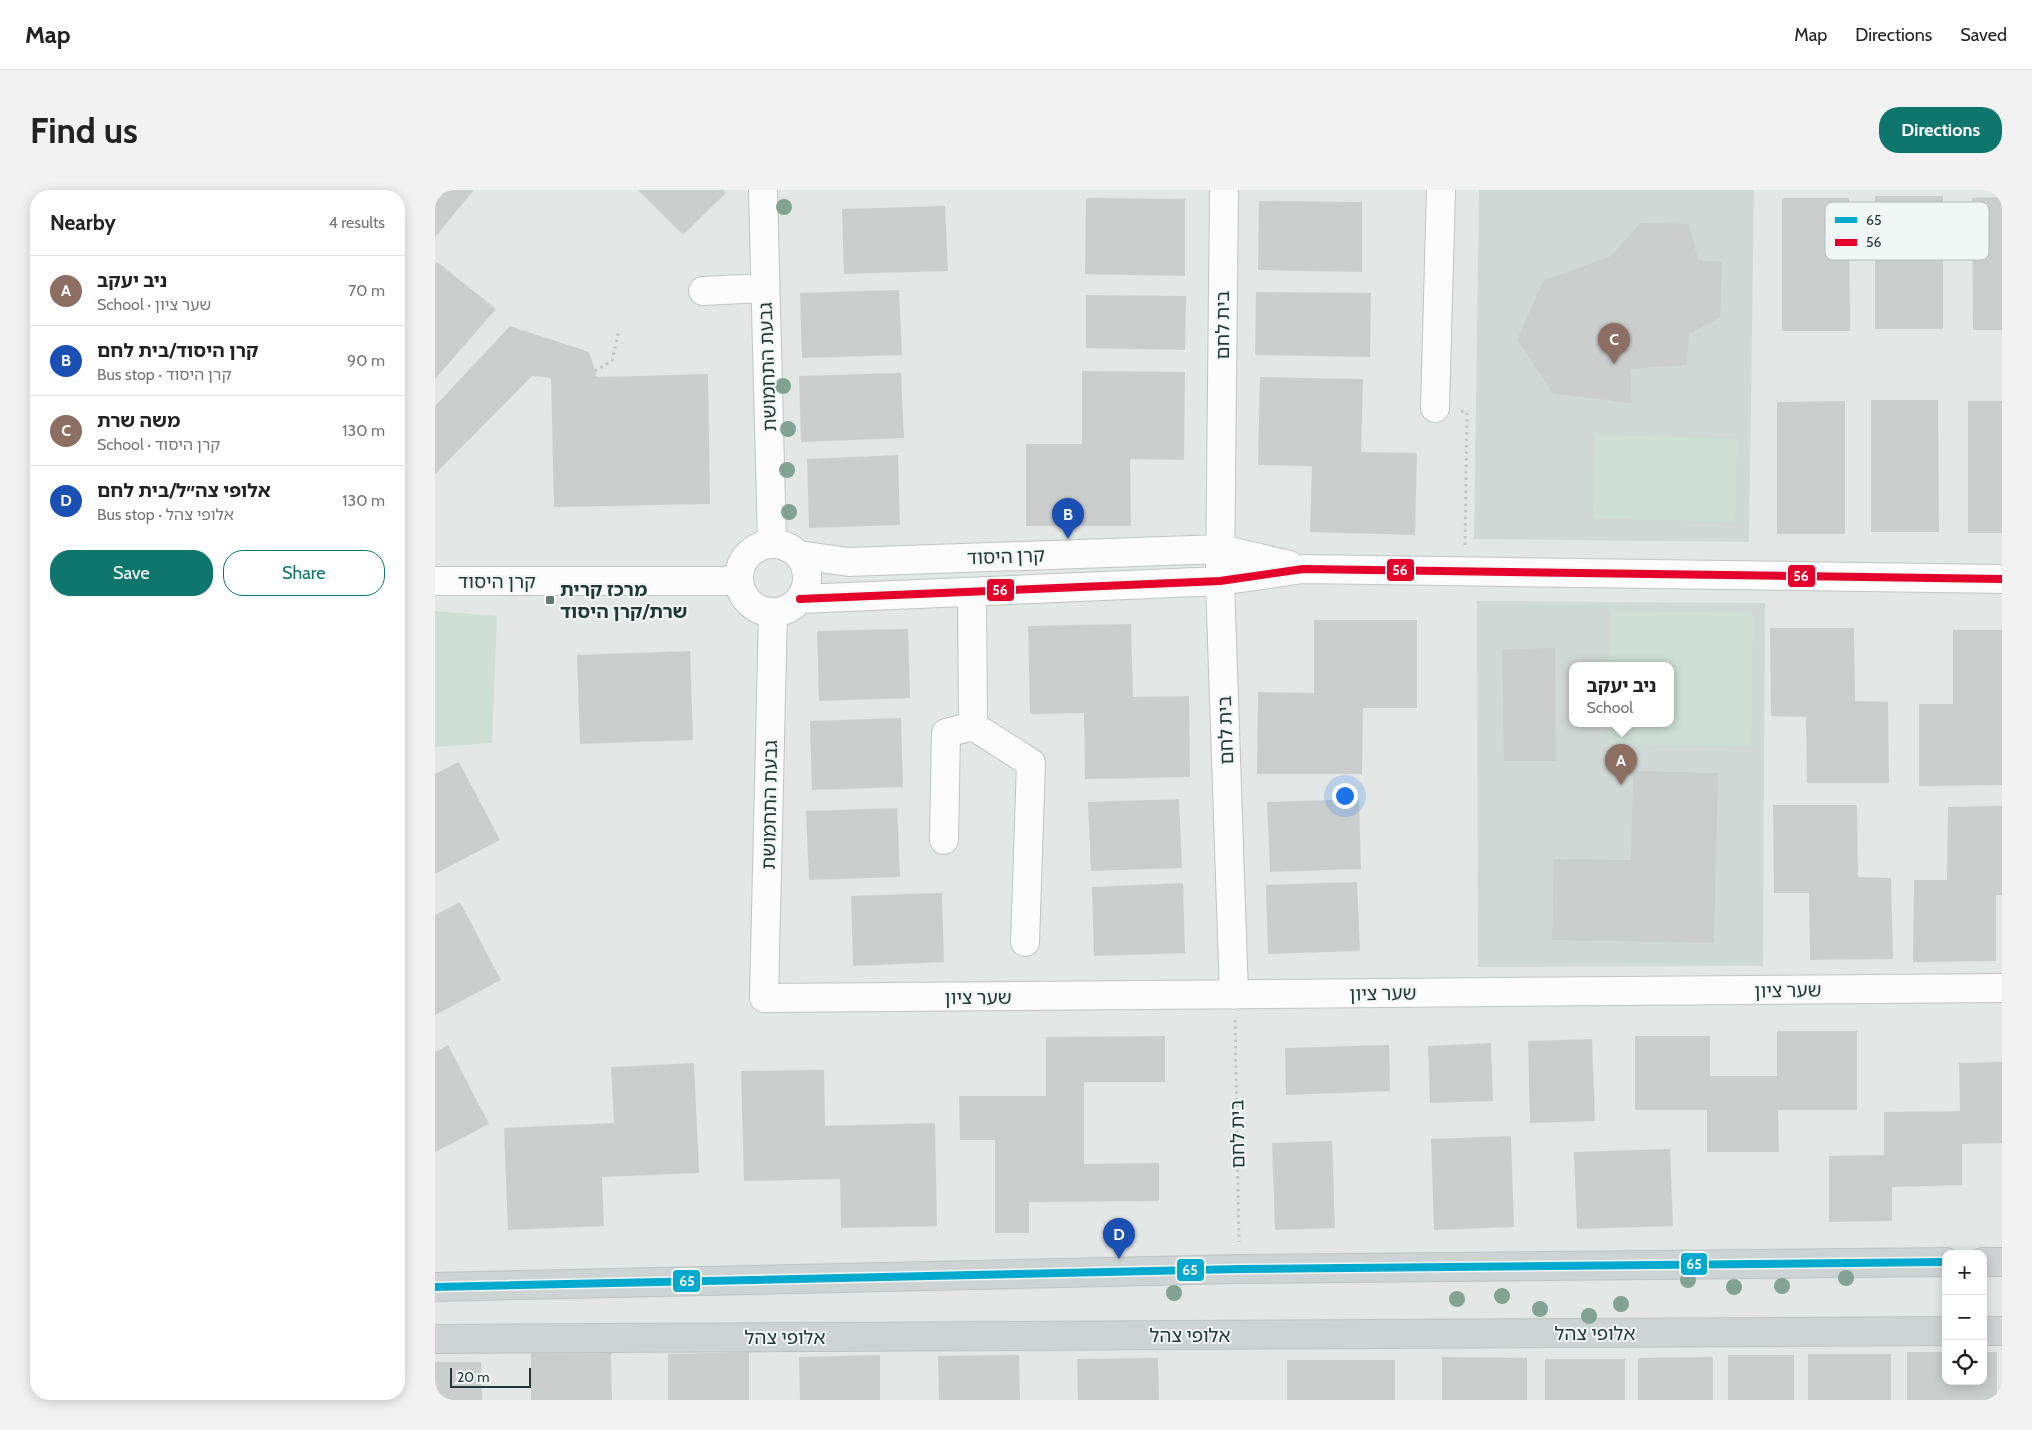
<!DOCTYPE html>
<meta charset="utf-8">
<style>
:root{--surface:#fff;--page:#f2f2f2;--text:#222;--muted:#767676;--line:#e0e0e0;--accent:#0f766e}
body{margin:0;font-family:Cabin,"Noto Sans Hebrew",sans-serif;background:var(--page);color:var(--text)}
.controls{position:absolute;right:15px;bottom:15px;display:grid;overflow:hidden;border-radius:10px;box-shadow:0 2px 12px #0003}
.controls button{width:45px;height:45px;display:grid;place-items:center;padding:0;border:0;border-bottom:1px solid var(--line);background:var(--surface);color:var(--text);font:25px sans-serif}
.scale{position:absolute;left:15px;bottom:12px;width:81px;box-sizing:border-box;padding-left:5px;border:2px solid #233836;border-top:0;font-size:14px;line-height:18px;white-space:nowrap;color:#233836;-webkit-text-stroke:4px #f1f7f5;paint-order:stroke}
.you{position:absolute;left:909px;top:605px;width:18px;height:18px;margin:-12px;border:4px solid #fff;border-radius:50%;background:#1a73e8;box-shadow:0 0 0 8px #1a73e833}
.badge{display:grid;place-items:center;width:32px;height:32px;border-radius:50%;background:var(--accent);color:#fff;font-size:16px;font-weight:700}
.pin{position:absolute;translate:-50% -41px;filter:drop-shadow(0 1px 2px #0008)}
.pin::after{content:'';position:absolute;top:26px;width:18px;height:15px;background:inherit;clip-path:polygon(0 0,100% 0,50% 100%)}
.popup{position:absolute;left:1134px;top:472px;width:105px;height:65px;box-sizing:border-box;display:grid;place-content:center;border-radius:10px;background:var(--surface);filter:drop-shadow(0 1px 4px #0005);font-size:16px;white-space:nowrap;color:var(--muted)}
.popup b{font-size:19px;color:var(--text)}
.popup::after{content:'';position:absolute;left:50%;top:100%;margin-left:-10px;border:10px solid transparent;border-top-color:var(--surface)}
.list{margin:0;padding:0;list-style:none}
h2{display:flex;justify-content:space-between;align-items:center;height:65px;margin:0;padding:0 20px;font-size:21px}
h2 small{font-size:16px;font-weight:400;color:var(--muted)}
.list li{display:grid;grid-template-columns:32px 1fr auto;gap:15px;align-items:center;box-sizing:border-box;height:70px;padding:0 20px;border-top:1px solid var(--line)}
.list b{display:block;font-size:19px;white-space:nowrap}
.list p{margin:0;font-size:16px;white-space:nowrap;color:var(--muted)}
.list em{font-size:16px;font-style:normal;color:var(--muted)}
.actions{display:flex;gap:10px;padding:15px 20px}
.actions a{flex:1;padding:11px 0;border:1px solid var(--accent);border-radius:20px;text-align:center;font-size:18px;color:var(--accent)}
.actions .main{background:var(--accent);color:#fff}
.icon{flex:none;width:28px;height:28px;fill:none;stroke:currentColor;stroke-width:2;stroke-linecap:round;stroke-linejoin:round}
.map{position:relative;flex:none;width:1567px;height:1210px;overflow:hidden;border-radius:20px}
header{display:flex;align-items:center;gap:30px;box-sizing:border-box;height:70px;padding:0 25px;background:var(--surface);border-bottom:1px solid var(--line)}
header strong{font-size:24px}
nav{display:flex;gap:28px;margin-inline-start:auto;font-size:18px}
.intro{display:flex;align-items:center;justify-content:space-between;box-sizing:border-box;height:120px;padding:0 30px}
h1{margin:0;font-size:35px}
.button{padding:12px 22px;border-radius:20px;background:var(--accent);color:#fff;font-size:18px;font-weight:700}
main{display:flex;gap:30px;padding:0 30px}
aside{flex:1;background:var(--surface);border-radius:20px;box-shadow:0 2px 12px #0003}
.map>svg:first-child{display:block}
.built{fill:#d1d9d6;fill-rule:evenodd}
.green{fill:#cee0d6}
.building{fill:#cacfce}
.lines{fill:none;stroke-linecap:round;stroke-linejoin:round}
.minor-casing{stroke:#c0c5c3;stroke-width:30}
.major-casing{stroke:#bcc4c3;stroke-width:30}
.path{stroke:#c0c8c6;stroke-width:3;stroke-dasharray:2.5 4;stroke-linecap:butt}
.minor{stroke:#fbfcfb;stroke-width:28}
.major{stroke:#ced4d3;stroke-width:28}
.bus-1-casing{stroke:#f1f7f5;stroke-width:11}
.bus-2-casing{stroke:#f1f7f5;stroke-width:11}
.bus-1{stroke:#00a9ce;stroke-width:8}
.bus-2{stroke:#e4002b;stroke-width:8}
.tree{fill:#82a394}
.poi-dot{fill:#667674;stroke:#f1f7f5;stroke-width:2}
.labels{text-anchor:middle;stroke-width:4;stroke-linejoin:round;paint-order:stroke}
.street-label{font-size:19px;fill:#233836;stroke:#f1f7f5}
.poi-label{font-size:19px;font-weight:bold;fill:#233836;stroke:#f1f7f5;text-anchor:start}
.key{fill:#f1f7f5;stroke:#b3bebc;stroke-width:1}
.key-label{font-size:14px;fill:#233836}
.line-badge{stroke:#f1f7f5;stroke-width:2}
.badge-label{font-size:14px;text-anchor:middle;font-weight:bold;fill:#fff}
</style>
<header>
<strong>Map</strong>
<nav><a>Map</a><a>Directions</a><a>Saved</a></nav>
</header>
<div class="intro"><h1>Find us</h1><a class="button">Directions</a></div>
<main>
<aside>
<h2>Nearby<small>4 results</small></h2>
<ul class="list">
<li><span class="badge" style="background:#8d6e63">A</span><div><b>ניב יעקב</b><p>School · שער ציון</p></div><em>70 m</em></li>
<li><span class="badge" style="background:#1a4fb4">B</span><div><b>קרן היסוד/בית לחם</b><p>Bus stop · קרן היסוד</p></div><em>90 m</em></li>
<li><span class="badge" style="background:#8d6e63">C</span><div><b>משה שרת</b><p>School · קרן היסוד</p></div><em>130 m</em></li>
<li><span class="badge" style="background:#1a4fb4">D</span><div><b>אלופי צה״ל/בית לחם</b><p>Bus stop · אלופי צהל</p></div><em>130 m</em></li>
</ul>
<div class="actions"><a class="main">Save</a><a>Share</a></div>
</aside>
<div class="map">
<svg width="1567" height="1210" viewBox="0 0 1567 1210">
<rect width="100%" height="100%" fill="#e3e8e6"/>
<path class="built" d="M 1044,0 L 1319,0 L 1314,352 L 1039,349 Z
M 1042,411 L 1330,413 L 1328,776 L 1043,777 ZM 1137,476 L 1235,476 L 1235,534 L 1137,534 Z"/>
<path class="green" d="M 1160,245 L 1302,249 L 1300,332 L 1158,328 Z
M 0,421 L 62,426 L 57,553 L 0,557 Z
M 1176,421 L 1318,423 L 1316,556 L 1173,554 L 1174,534 L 1235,534 L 1235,476 L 1175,476 Z"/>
<path class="building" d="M 0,0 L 39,0 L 0,47 Z
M 203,0 L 288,0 L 291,3 L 248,45 Z
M 1440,6 L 1508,6 L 1508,139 L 1440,139 Z
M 1567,7 L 1567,140 L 1538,140 L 1537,8 Z
M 651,8 L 750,9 L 750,86 L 650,84 Z
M 1347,8 L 1414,8 L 1415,141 L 1347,141 Z
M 824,11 L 927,12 L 927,82 L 823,80 Z
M 510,16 L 513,81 L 409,84 L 407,19 Z
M 1205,33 L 1254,34 L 1263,70 L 1287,72 L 1285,128 L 1254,144 L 1252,175 L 1195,179 L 1197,213 L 1118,204 L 1082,150 L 1108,91 L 1176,66 Z
M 2,72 L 61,119 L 0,189 L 0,75 Z
M 464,100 L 467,165 L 367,168 L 365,103 Z
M 821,102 L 936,103 L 935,167 L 820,165 Z
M 651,105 L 751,106 L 750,160 L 651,158 Z
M 75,136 L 154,162 L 162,187 L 273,184 L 275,314 L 119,317 L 116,188 L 97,186 L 0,284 L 0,216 Z
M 647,181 L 750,182 L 749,270 L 695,269 L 696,336 L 591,336 L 591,254 L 647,254 Z
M 466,183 L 469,248 L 366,252 L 364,186 Z
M 825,187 L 928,189 L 926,262 L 982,263 L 980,345 L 875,342 L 877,276 L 823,275 Z
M 1436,210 L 1503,210 L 1504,342 L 1436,342 Z
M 1410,211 L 1410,344 L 1342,344 L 1342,212 Z
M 1533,211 L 1567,211 L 1567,343 L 1533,343 Z
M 463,265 L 465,335 L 374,338 L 372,269 Z
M 879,430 L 982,430 L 982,518 L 928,518 L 927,584 L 822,584 L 823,502 L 879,503 Z
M 696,434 L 698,507 L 754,506 L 755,587 L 650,589 L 649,523 L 595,524 L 593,436 Z
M 1335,438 L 1419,438 L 1420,511 L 1453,512 L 1454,593 L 1372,593 L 1371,527 L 1336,526 Z
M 473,439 L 475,508 L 384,511 L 382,441 Z
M 1518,440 L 1567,440 L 1567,595 L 1484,596 L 1484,514 L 1518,514 Z
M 1120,458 L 1121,571 L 1069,571 L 1067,459 Z
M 255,461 L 258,550 L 145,554 L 142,465 Z
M 466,528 L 468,597 L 377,600 L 375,531 Z
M 24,572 L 65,650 L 0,684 L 0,584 Z
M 1198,581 L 1283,583 L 1279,753 L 1117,750 L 1119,669 L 1196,670 Z
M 744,609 L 747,678 L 656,681 L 653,612 Z
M 924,609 L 926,679 L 835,682 L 832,612 Z
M 1338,615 L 1422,615 L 1423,687 L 1456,688 L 1458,769 L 1375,770 L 1374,703 L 1339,703 Z
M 1567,616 L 1567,705 L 1561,705 L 1561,771 L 1478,772 L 1479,690 L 1512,690 L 1513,617 Z
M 462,618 L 465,687 L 374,690 L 371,621 Z
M 922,692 L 925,761 L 833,764 L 831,695 Z
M 748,693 L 750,763 L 659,766 L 657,697 Z
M 507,703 L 509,772 L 418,776 L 416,706 Z
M 25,712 L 66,790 L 0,825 L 0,725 Z
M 1342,841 L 1422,841 L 1422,920 L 1343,920 L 1344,962 L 1272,962 L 1272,920 L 1200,920 L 1200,846 L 1275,846 L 1275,886 L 1342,886 Z
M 730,846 L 730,892 L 649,892 L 649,974 L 724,973 L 724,1011 L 594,1012 L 594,1043 L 560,1043 L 560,950 L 525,950 L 524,906 L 611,906 L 611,847 Z
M 1157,849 L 1160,931 L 1095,933 L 1093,851 Z
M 1056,853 L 1058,911 L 995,913 L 993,856 Z
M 13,855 L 54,934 L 0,962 L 0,862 Z
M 954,855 L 955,901 L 851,905 L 850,858 Z
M 1567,872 L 1567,953 L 1527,954 L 1527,995 L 1457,997 L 1457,1031 L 1394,1032 L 1394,966 L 1449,965 L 1449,922 L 1525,921 L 1524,873 Z
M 259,873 L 264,983 L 167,987 L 169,1036 L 73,1040 L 69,938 L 179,933 L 176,877 Z
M 389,880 L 390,936 L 500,933 L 502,1036 L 406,1038 L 405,989 L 309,991 L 306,881 Z
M 1076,946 L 1079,1037 L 999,1040 L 996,949 Z
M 897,951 L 900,1038 L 840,1040 L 837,953 Z
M 1235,959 L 1238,1036 L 1142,1039 L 1139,962 Z
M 176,1160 L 177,1210 L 96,1210 L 96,1161 Z
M 314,1162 L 314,1210 L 233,1210 L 233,1164 Z
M 1472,1162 L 1511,1162 L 1511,1191 L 1548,1191 L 1548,1162 L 1562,1162 L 1562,1210 L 1472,1210 Z
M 1373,1164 L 1456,1164 L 1456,1210 L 1373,1210 Z
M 445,1165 L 445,1210 L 365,1210 L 364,1167 Z
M 584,1165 L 585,1210 L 504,1210 L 503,1166 Z
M 1293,1165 L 1359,1165 L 1359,1210 L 1293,1210 Z
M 1007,1167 L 1092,1168 L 1092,1210 L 1007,1210 Z
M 1278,1167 L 1278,1210 L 1203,1210 L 1203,1168 Z
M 723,1168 L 724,1210 L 643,1210 L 642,1169 Z
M 1110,1169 L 1190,1169 L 1190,1210 L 1110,1210 Z
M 852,1170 L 960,1170 L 960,1210 L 852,1210 Z
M 0,1172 L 46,1172 L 47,1210 L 0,1210 Z"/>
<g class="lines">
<g class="minor-casing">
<path id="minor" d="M 328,0 L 337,354
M 789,0 L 785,391 L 799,805
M 268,101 L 329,98
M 1000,218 L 1006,0
M304 388a34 34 0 1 1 68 0a34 34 0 1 1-68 0Z
M 363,365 L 414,372 L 786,359 L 854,375
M 0,391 L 304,391
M 365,409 L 785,391 L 868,379 L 1567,389
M 338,422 L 329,808 L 1567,798
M 538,536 L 596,573 L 590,752
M 509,650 L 511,543 L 538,536 L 537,402"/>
</g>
<g class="major-casing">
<path id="major" d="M 1548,1072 L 1567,1072
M 0,1097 L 805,1079 L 1511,1072
M 1548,1141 L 1567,1141
M 0,1149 L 1511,1141"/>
</g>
<path class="path" d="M 160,181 L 177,171 L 184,140
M 1026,221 L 1032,222 L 1030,355
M 800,830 L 804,1052"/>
<use href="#minor" class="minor"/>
<use href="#major" class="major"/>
<g class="bus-1-casing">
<path id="bus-1" d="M 0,1097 L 805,1079 L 1511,1072"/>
</g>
<g class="bus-2-casing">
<path id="bus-2" d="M 365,409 L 785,391 L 868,379 L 1567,389"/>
</g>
<use href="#bus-1" class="bus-1"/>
<use href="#bus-2" class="bus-2"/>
</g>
<g class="tree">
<circle cx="349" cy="17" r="8"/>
<circle cx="348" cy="196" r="8"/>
<circle cx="353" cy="239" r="8"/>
<circle cx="352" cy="280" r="8"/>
<circle cx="354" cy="322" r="8"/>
<circle cx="1411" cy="1088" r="8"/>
<circle cx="1253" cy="1090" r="8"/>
<circle cx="1347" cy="1096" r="8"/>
<circle cx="1299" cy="1097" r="8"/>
<circle cx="739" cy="1103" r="8"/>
<circle cx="1067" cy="1106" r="8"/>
<circle cx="1022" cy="1109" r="8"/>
<circle cx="1186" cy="1114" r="8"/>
<circle cx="1105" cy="1119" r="8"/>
<circle cx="1154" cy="1126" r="8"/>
</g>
<rect class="poi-dot" x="110" y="405" width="10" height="10" rx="2.5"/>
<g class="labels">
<g class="street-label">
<text transform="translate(787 135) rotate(-90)" y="7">בית לחם</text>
<text transform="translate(332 177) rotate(-92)" y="7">גבעת התחמושת</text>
<text transform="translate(571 366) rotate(-2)" y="7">קרן היסוד</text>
<text x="62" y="398">קרן היסוד</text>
<text transform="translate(790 540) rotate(-92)" y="7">בית לחם</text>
<text transform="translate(334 615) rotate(-89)" y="7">גבעת התחמושת</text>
<text transform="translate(1353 800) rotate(-1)" y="7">שער ציון</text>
<text transform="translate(948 803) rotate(-1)" y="7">שער ציון</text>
<text x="543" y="814">שער ציון</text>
<text transform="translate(802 944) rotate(-91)" y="7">בית לחם</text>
<text x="1160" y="1150">אלופי צהל</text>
<text x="755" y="1152">אלופי צהל</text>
<text x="350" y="1154">אלופי צהל</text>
</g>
<g class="poi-label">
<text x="125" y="406">מרכז קרית<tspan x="125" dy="22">שרת/קרן היסוד</tspan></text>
</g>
</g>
<rect x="1390" y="12" width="164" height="58" rx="8" class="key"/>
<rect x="1400" y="27" width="22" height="6" fill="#00a9ce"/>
<rect x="1400" y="49" width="22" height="7" fill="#e4002b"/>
<g class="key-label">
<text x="1431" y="35">65</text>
<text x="1431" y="57">56</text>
</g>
<g class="line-badge">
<rect x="951" y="368" width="29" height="24" rx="5" fill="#e4002b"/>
<rect x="1352" y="374" width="29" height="24" rx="5" fill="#e4002b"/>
<rect x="551" y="388" width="29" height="24" rx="5" fill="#e4002b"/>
<rect x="1245" y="1062" width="28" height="24" rx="5" fill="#00a9ce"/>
<rect x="741" y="1068" width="29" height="24" rx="5" fill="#00a9ce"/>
<rect x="237" y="1079" width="29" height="24" rx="5" fill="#00a9ce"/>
</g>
<g class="badge-label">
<text x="965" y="385">56</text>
<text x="1366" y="391">56</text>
<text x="565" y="405">56</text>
<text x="1259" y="1079">65</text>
<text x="755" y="1085">65</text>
<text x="252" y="1096">65</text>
</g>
</svg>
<div class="controls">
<button>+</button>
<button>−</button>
<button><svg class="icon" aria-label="locate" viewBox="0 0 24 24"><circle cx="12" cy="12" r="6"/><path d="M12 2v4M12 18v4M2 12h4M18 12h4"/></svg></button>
</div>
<div class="scale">20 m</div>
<div class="you"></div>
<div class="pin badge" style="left:1186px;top:595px;background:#8d6e63">A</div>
<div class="popup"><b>ניב יעקב</b>School</div>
<div class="pin badge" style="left:633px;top:349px;background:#1a4fb4">B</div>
<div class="pin badge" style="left:1179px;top:174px;background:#8d6e63">C</div>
<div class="pin badge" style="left:684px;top:1069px;background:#1a4fb4">D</div>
</div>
</main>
